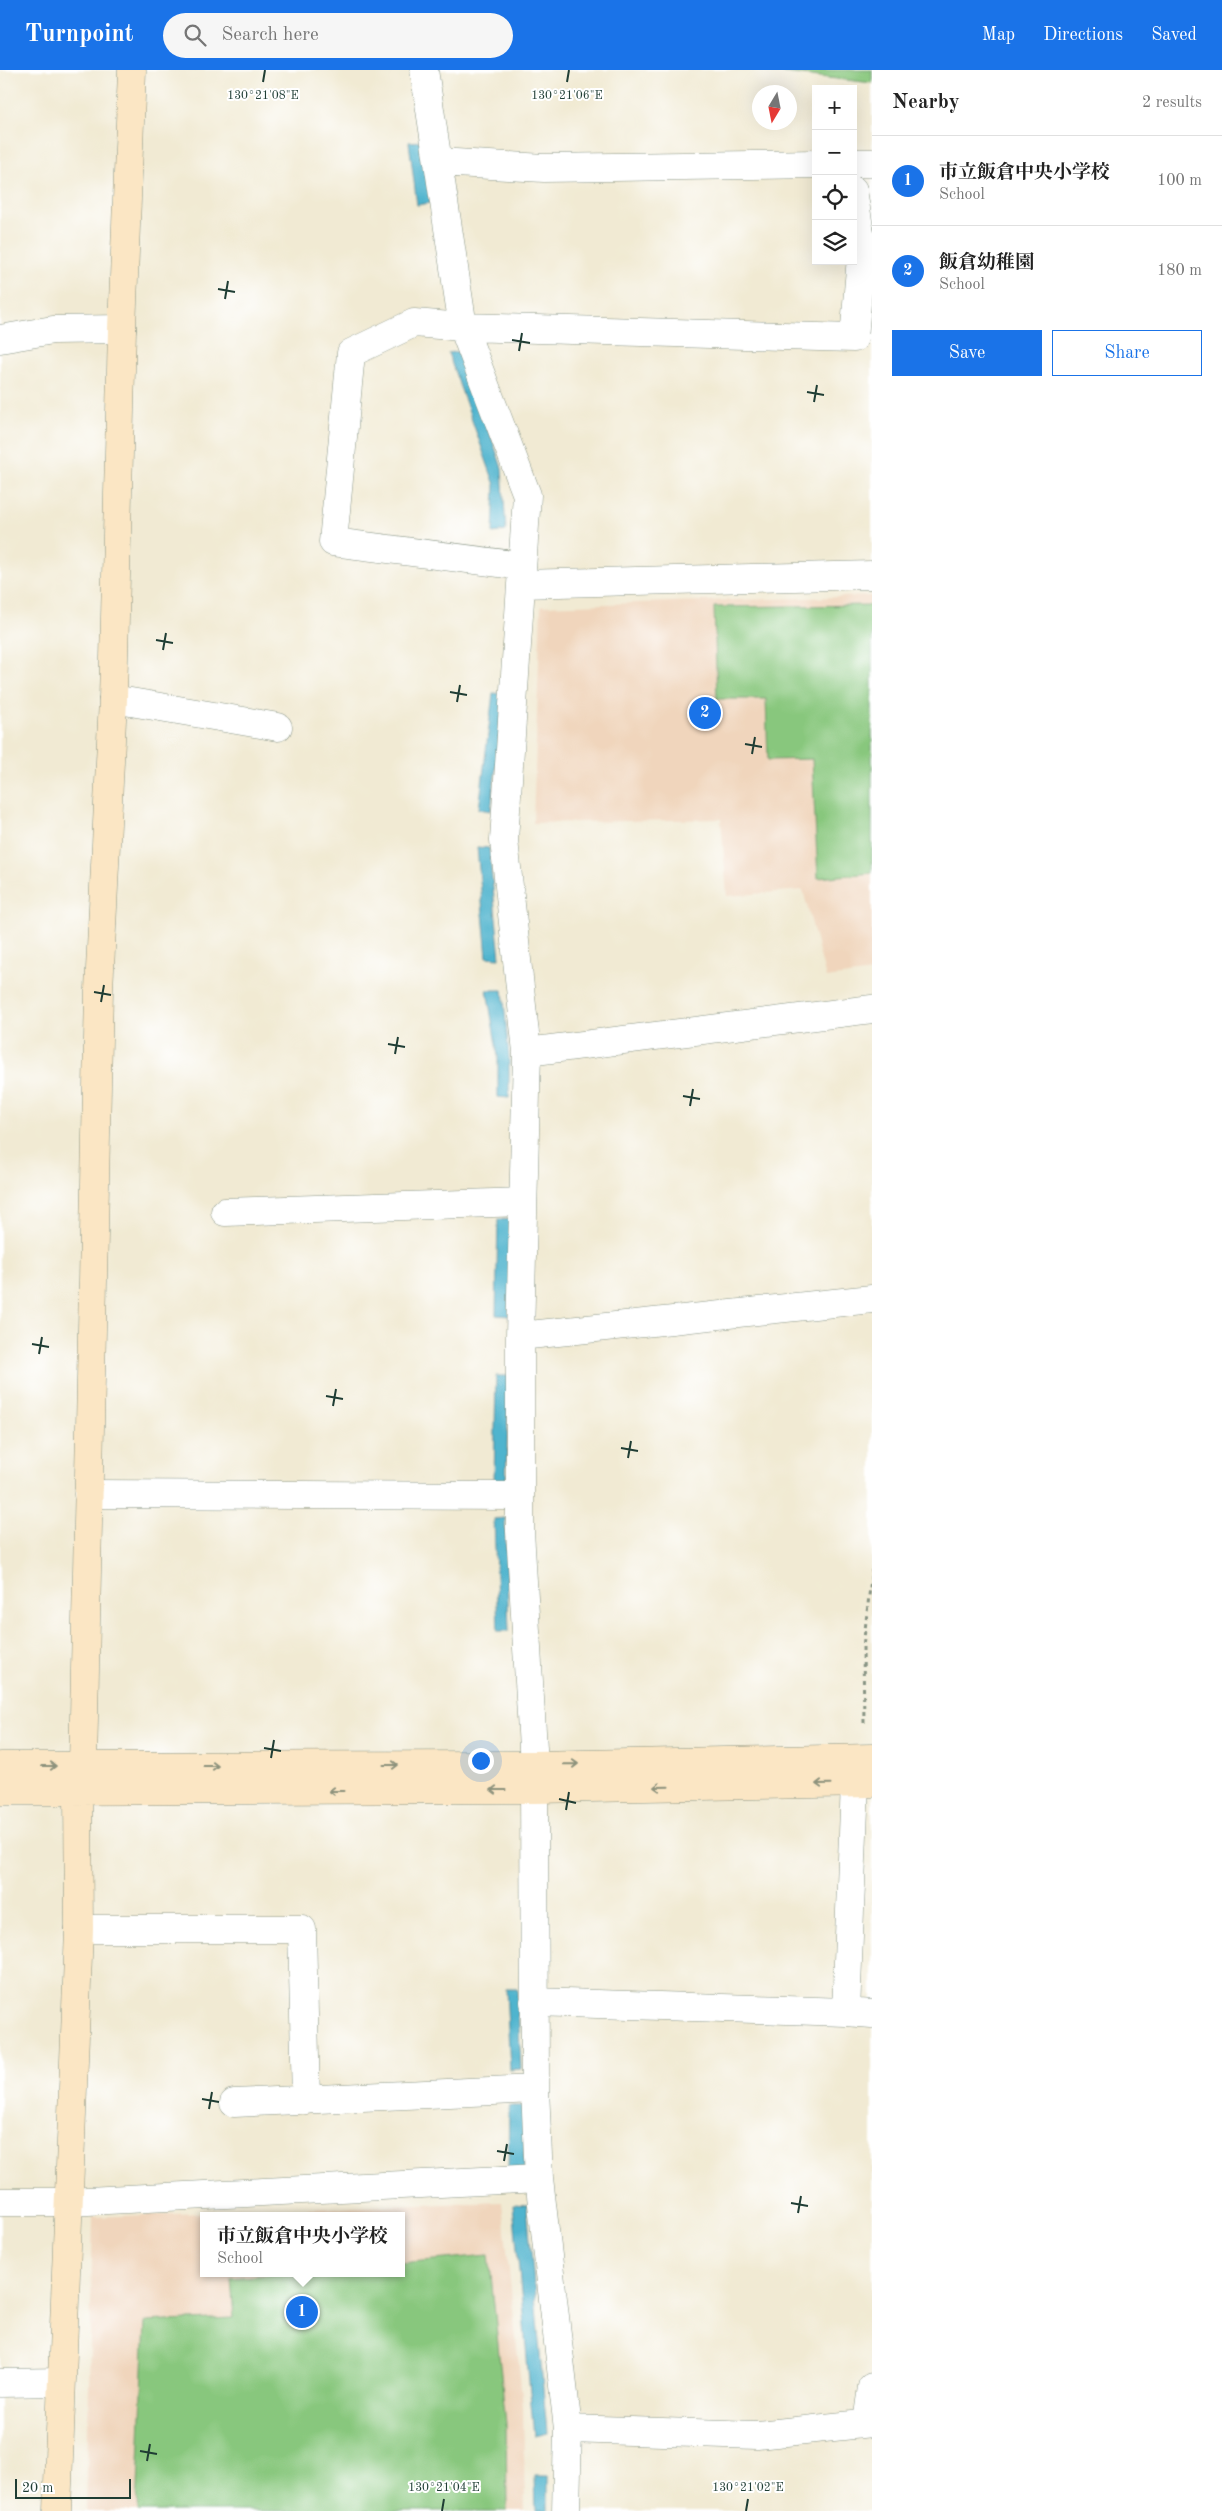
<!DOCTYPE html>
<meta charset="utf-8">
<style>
:root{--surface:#fff;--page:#f6f6f6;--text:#222;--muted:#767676;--line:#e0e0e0;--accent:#1a73e8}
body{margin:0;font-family:"Old Standard TT","Noto Serif JP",serif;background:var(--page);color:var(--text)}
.controls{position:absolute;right:15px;top:15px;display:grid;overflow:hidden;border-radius:0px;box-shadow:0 5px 20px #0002}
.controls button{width:45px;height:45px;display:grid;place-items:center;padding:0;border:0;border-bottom:1px solid var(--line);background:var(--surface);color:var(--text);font:25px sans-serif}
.compass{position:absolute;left:752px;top:15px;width:45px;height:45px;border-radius:50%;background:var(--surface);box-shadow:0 5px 20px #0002;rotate:190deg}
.scale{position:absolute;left:15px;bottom:12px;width:116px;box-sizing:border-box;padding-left:5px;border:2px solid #1f3d34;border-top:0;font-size:14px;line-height:18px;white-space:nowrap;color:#1f3d34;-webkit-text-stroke:4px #fff;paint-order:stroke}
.you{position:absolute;left:480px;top:1690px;width:18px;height:18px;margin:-12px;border:4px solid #fff;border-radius:50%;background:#1a73e8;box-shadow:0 0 0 8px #1a73e833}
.badge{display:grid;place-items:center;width:32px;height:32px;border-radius:50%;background:var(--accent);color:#fff;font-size:16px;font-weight:700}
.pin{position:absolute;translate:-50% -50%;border:2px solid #fff;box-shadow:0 1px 5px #0006}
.popup{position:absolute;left:200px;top:2142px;width:205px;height:65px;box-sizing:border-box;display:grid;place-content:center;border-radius:0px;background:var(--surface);filter:drop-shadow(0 1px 4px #0005);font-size:16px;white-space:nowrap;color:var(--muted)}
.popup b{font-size:19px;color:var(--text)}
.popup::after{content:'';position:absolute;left:50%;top:100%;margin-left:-10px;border:10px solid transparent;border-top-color:var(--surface)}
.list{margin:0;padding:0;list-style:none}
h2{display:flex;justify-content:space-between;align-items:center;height:65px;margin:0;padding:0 20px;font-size:21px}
h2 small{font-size:16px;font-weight:400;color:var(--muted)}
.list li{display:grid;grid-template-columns:32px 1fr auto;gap:15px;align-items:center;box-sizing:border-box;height:90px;padding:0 20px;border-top:1px solid var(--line)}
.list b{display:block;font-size:19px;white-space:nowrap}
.list p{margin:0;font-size:16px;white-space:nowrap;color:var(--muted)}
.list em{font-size:16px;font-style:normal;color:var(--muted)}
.actions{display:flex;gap:10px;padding:15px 20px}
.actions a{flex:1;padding:11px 0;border:1px solid var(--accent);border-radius:0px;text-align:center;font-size:18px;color:var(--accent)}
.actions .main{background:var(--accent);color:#fff}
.icon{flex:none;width:28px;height:28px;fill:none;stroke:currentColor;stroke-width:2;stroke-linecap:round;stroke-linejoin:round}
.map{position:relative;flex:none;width:872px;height:2441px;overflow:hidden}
header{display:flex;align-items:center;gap:30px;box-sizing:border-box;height:70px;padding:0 25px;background:var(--accent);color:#fff}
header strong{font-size:24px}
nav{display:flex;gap:28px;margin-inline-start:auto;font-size:18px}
.search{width:350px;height:45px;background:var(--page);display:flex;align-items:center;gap:12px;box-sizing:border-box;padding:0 18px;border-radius:28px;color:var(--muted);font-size:19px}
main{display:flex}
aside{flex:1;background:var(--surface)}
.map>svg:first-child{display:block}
.built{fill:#f0d5bc;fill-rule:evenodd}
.green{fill:#88c77d;stroke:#548258}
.water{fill:#4fb4ce;stroke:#377881}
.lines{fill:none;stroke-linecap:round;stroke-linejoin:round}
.street-casing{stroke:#889484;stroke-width:29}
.secondary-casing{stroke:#889484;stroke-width:29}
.path{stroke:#889484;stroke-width:3;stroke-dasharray:4 4;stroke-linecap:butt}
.street{stroke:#fff;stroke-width:28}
.secondary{stroke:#fbe6c4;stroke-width:28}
.oneway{stroke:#8d927c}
.ticks{fill:none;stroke:#1f3d34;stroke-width:2}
.ticks-label{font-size:12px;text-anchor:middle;fill:#1f3d34;stroke:#fff;stroke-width:4;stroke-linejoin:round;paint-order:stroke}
</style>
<header>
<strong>Turnpoint</strong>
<div class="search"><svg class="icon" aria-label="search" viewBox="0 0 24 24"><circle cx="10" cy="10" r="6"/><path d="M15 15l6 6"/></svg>Search here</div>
<nav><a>Map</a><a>Directions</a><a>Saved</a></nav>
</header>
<main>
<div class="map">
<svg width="872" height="2441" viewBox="0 0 872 2441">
<rect width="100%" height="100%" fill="#fff"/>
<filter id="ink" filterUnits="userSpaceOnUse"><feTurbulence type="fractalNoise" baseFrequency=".02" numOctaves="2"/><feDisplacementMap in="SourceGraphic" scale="10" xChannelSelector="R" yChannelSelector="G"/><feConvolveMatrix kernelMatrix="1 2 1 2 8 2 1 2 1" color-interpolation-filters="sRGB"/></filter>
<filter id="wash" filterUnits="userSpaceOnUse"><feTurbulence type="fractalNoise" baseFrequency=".0096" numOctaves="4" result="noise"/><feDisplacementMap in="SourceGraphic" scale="20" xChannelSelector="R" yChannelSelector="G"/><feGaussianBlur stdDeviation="1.12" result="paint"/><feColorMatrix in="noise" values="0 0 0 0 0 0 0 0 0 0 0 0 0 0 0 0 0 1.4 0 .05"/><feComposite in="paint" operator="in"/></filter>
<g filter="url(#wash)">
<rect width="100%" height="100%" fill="#f1ead3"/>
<path class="built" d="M 872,526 L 872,902 L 826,908 L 803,820 L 727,826 L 721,749 L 533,753 L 541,536 Z
M 502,2132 L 523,2336 L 525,2441 L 86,2441 L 93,2147 ZM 203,2146 L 401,2146 L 401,2203 L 203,2203 Z"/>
<path class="green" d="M 767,0 L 872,0 L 872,13 L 767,1 Z
M 872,535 L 872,803 L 818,808 L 812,689 L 768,690 L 766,629 L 717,629 L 714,537 Z
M 489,2185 L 506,2354 L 507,2441 L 137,2441 L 145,2252 L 234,2248 L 231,2208 L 290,2203 L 401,2203 L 401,2193 Z"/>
<path class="water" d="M 422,71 L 430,133 L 417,135 L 409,72 Z
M 462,281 L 502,398 L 506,461 L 493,463 L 495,415 L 448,283 Z
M 493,623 L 504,624 L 491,741 L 479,739 Z
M 477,777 L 489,778 L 500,888 L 487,887 Z
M 487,920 L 503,920 L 509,987 L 509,1028 L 498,1027 L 498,987 Z
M 498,1149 L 514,1150 L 510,1246 L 496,1245 Z
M 496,1306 L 509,1306 L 506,1414 L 494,1414 Z
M 505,1448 L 509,1561 L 498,1561 L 494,1449 Z
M 506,1919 L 517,1919 L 521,1999 L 510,2000 Z
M 509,2036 L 524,2036 L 524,2100 L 508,2100 Z
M 513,2134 L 527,2135 L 547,2363 L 534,2366 Z
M 535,2406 L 548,2406 L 548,2441 L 536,2441 Z"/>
</g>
<g filter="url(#ink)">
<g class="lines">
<g class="street-casing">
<path id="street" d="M 424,0 L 463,257 L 527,425 L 504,770 L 527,982 L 520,1266 L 520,1461 L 534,1695 L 535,2019 L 539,2108 L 568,2359 L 566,2441
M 438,92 L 544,98 L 816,94
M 853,93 L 872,93
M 0,269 L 53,260 L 122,259
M 522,496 L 333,472 L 351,283 L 414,253 L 463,257 L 854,268 L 862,176 L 853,120
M 521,514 L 872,505
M 113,629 L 278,657
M 527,982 L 872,939
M 225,1142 L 523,1132
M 520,1266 L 872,1229
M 88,1424 L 520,1426
M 855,1713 L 846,1942 L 872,1944
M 79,1859 L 302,1859 L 306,2030
M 534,1932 L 846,1942
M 234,2033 L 535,2019
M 0,2132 L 68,2132 L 539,2108
M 0,2313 L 61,2312
M 867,2353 L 872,2317
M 568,2359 L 757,2365 L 872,2353"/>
</g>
<g class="secondary-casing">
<path id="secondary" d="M 0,1696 L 534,1695 L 872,1688
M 0,1721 L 535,1719 L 872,1713
M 57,2441 L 79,1859 L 78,1722 L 83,1696 L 99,920 L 113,629 L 122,259 L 132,0"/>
</g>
<path class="path" d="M 864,1653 L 863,1577 L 872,1500"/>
<use href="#street" class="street"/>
<use href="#secondary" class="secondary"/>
</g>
<defs><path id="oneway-shaft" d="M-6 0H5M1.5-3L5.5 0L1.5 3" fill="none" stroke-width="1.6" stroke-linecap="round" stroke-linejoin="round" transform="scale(1.25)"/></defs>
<g class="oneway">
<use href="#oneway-shaft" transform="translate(571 1694) rotate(-1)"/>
<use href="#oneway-shaft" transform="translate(391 1695)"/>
<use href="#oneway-shaft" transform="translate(49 1696)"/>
<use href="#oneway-shaft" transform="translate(211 1696)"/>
<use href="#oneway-shaft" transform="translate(823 1714) rotate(179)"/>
<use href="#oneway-shaft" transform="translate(661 1717) rotate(179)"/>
<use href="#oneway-shaft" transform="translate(498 1720) rotate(180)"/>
<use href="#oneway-shaft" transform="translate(336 1721) rotate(180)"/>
</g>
</g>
<path class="ticks" d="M 263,12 L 265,0M 567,12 L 569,0M 218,219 L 235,222M 225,229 L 228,211M 512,270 L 530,273M 519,281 L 522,263M 807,322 L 824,325M 814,332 L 817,315M 156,570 L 173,573M 163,580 L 166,563M 450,622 L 467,625M 457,632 L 460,615M 745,674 L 762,677M 752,684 L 755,667M 94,922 L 111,925M 101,932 L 104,915M 388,974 L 405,977M 395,984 L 398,967M 683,1026 L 700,1029M 690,1036 L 693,1019M 32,1274 L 49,1277M 39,1284 L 42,1267M 326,1326 L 343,1329M 333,1336 L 336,1319M 621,1378 L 638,1381M 628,1388 L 631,1371M 264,1678 L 281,1681M 271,1688 L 274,1670M 559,1729 L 576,1733M 566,1740 L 569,1722M 202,2029 L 219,2032M 209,2039 L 212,2022M 497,2081 L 514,2084M 504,2091 L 507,2074M 791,2133 L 808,2136M 798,2143 L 801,2126M 140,2381 L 157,2384M 147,2391 L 150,2374M 442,2441 L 444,2429M 746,2441 L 748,2429"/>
<g class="ticks-label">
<text x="567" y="29">130°21'06"E</text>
<text x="263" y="29">130°21'08"E</text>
<text x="444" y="2421">130°21'04"E</text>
<text x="748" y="2421">130°21'02"E</text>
</g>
</svg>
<div class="controls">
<button>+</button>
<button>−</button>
<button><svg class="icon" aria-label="locate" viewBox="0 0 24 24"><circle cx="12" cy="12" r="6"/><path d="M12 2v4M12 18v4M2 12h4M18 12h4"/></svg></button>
<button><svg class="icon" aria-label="layers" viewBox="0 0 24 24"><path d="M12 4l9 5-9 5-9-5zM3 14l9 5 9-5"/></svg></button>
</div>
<svg class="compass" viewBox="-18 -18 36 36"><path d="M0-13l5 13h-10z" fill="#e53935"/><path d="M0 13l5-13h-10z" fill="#767676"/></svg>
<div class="scale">20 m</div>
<div class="you"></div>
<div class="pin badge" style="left:302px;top:2242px">1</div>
<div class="popup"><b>市立飯倉中央小学校</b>School</div>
<div class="pin badge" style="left:705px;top:643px">2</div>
</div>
<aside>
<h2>Nearby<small>2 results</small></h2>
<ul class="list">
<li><span class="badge">1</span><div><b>市立飯倉中央小学校</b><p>School</p></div><em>100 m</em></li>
<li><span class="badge">2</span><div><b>飯倉幼稚園</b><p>School</p></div><em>180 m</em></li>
</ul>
<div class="actions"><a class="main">Save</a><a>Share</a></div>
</aside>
</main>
